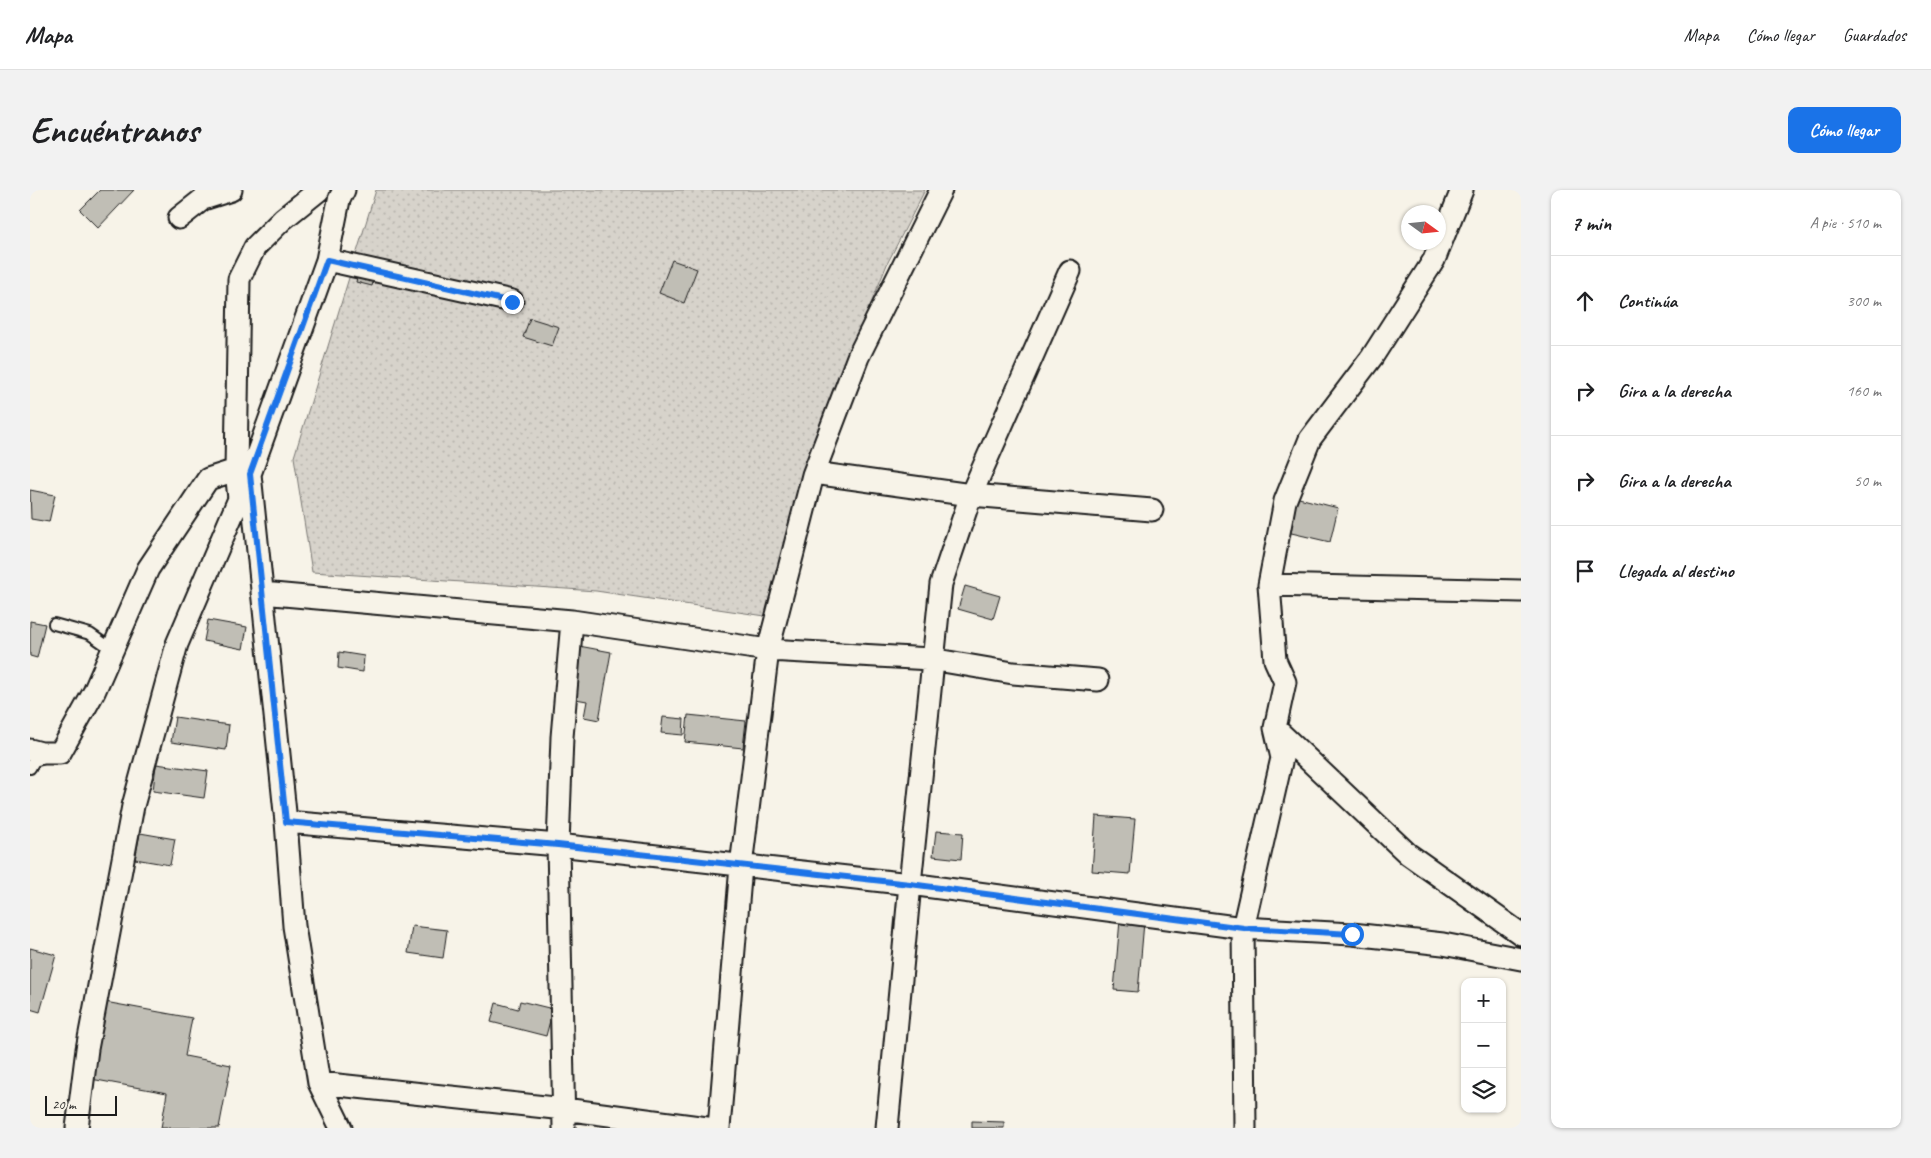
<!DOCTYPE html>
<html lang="es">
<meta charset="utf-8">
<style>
:root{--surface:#fff;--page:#f2f2f2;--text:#202124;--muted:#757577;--line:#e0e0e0;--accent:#1a73e8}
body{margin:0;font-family:Caveat,sans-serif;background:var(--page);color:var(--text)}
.controls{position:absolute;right:15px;bottom:15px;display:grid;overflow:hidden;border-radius:10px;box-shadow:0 1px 4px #0004}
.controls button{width:45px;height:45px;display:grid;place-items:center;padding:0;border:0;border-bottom:1px solid var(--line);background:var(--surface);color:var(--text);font:25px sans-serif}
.compass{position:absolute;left:1371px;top:15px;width:45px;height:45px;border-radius:50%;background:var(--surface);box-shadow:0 1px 4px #0004;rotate:105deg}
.scale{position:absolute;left:15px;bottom:12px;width:72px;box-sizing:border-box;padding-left:5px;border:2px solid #1c1c1c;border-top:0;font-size:14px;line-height:18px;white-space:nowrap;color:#1c1c1c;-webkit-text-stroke:4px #f7f3e8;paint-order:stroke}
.stop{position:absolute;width:15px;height:15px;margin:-11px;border:4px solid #1a73e8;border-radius:50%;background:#fff}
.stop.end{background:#1a73e8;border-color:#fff;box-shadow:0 1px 5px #0008}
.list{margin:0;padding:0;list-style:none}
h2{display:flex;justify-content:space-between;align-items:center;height:65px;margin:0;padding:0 20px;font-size:21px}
h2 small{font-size:16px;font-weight:400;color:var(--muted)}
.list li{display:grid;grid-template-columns:32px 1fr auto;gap:15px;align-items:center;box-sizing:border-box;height:90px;padding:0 20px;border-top:1px solid var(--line)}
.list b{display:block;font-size:19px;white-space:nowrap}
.list em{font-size:16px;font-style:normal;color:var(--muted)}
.icon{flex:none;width:28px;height:28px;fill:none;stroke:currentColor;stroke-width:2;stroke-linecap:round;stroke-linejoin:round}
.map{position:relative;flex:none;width:1491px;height:938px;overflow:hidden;border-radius:10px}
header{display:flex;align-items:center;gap:30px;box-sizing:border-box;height:70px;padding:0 25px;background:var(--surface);border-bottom:1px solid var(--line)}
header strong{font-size:24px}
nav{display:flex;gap:28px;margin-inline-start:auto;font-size:18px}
.intro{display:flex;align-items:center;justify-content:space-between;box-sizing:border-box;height:120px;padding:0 30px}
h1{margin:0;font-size:35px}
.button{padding:12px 22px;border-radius:10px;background:var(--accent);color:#fff;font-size:18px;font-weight:700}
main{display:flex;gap:30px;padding:0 30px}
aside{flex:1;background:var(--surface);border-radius:10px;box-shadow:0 1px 4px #0004}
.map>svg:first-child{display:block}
.grass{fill:url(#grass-dots);stroke:#7a7874}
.building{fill:#c0beb5;stroke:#1c1c1c}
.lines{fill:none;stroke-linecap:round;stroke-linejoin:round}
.service-casing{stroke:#1c1c1c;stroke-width:14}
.minor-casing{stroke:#1c1c1c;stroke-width:25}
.service{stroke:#f7f3e8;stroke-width:10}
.minor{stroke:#f7f3e8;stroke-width:21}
.route{stroke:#1a73e8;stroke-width:6}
</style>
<header>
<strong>Mapa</strong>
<nav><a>Mapa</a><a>Cómo llegar</a><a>Guardados</a></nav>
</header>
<div class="intro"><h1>Encuéntranos</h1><a class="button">Cómo llegar</a></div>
<main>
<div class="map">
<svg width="1491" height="938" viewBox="0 0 1491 938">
<defs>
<pattern id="grass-dots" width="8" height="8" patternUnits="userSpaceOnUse" patternTransform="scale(1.25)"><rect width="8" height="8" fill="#d7d3cb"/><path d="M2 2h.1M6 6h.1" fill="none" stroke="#b8b5ae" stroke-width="1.8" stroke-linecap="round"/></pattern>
</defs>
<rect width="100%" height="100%" fill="#f7f3e8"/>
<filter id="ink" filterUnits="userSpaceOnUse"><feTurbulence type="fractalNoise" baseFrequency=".02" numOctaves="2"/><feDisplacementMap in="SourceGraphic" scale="10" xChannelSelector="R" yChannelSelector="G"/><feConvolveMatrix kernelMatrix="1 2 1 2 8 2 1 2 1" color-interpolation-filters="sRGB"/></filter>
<g filter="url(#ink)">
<path class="grass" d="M 346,0 L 895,0 L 858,72 L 774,277 L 742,427 L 566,401 L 282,382 L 264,267 Z"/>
<path class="building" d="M 70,0 L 104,0 L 68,38 L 50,20 Z
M 642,70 L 667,79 L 654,113 L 629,103 Z
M 329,80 L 345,84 L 342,96 L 326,92 Z
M 500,128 L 529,137 L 522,156 L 493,147 Z
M 0,300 L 25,305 L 19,332 L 1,329 Z
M 1265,307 L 1308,318 L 1300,352 L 1257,342 Z
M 935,396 L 970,406 L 963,429 L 928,419 Z
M 178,430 L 217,437 L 213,459 L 174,451 Z
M 0,431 L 15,434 L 7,468 L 0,466 Z
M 549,456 L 581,462 L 569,530 L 554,527 L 557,511 L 540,508 Z
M 309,462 L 334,466 L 333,482 L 308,478 Z
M 658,525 L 716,531 L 713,558 L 655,552 Z
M 145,527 L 199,535 L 196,560 L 141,552 Z
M 633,527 L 654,529 L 653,545 L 631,543 Z
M 126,574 L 178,581 L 174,608 L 123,601 Z
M 1066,626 L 1105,629 L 1100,684 L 1062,681 Z
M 906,641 L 933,643 L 931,669 L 903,666 Z
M 110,643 L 145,649 L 140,675 L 105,669 Z
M 1090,730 L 1114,732 L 1108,802 L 1084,800 Z
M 382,736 L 417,740 L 413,768 L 378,763 Z
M 0,758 L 26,765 L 10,822 L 0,819 Z
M 490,811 L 523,819 L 516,846 L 461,832 L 466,813 L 488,819 Z
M 75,812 L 162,828 L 155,866 L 201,875 L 189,938 L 131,938 L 137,903 L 61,889 Z
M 942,931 L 974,932 L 974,938 L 942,938 Z"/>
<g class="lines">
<g class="service-casing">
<path id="service" d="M 24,434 L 60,444 L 83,460
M 0,578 L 4,571 L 14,568"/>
</g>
<g class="minor-casing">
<path id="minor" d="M 911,0 L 828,167 L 783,285 L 738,460 L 901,469 L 983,483 L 1068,490
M 149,28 L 173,9 L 201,0
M 297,70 L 482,111
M 1040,81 L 941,305 L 911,394 L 880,694 L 1213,738 L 1322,744 L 1413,754 L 1491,769
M 784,283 L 941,305 L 1122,320
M 220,284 L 297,70 L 309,10 L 314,0
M 1239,395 L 1491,401
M 232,403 L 542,431 L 738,460 L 711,676 L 689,938
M 1245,538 L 1378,664 L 1491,744
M 0,560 L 11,563 L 30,563 L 64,502 L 118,379 L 178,289 L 206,280 L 220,284 L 256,632 L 264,736 L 289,893 L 311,938
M 256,632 L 528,655 L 880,694 L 857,938
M 289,893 L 534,919 L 677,938
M 47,938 L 57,859 L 103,616 L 147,454 L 209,309 L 206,280 L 209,89 L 225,57 L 253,29 L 289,0
M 534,938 L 528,655 L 532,547 L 542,431
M 1215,938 L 1213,738 L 1252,568 L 1245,538 L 1255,492 L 1245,470 L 1239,395 L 1255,311 L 1280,249 L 1342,167 L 1404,70 L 1432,0"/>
</g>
<use href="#service" class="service"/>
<use href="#minor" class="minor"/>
</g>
</g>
<g class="lines" filter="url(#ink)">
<path class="route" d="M 482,112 L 297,70 L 220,284 L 256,632 L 528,655 L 880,694 L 1214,738 L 1322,744"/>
</g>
</svg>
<div class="controls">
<button>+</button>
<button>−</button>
<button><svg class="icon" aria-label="layers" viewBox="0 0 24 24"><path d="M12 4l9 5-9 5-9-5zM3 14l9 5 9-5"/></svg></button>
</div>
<svg class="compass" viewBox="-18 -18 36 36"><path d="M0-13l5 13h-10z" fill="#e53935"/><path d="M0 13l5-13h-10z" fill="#757577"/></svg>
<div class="scale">20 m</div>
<div class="stop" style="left:1322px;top:744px"></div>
<div class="stop end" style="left:482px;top:112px"></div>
</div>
<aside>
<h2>7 min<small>A pie · 510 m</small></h2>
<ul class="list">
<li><svg class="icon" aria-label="ahead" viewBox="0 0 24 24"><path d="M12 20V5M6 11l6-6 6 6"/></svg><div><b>Continúa</b></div><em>300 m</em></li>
<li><svg class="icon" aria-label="right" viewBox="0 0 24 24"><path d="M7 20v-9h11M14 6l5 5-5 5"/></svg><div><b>Gira a la derecha</b></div><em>160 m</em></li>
<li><svg class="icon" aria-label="right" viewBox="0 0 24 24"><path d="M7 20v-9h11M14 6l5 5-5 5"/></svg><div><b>Gira a la derecha</b></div><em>50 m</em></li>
<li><svg class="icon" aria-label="arrive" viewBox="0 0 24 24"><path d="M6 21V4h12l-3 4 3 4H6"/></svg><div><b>Llegada al destino</b></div></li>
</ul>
</aside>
</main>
